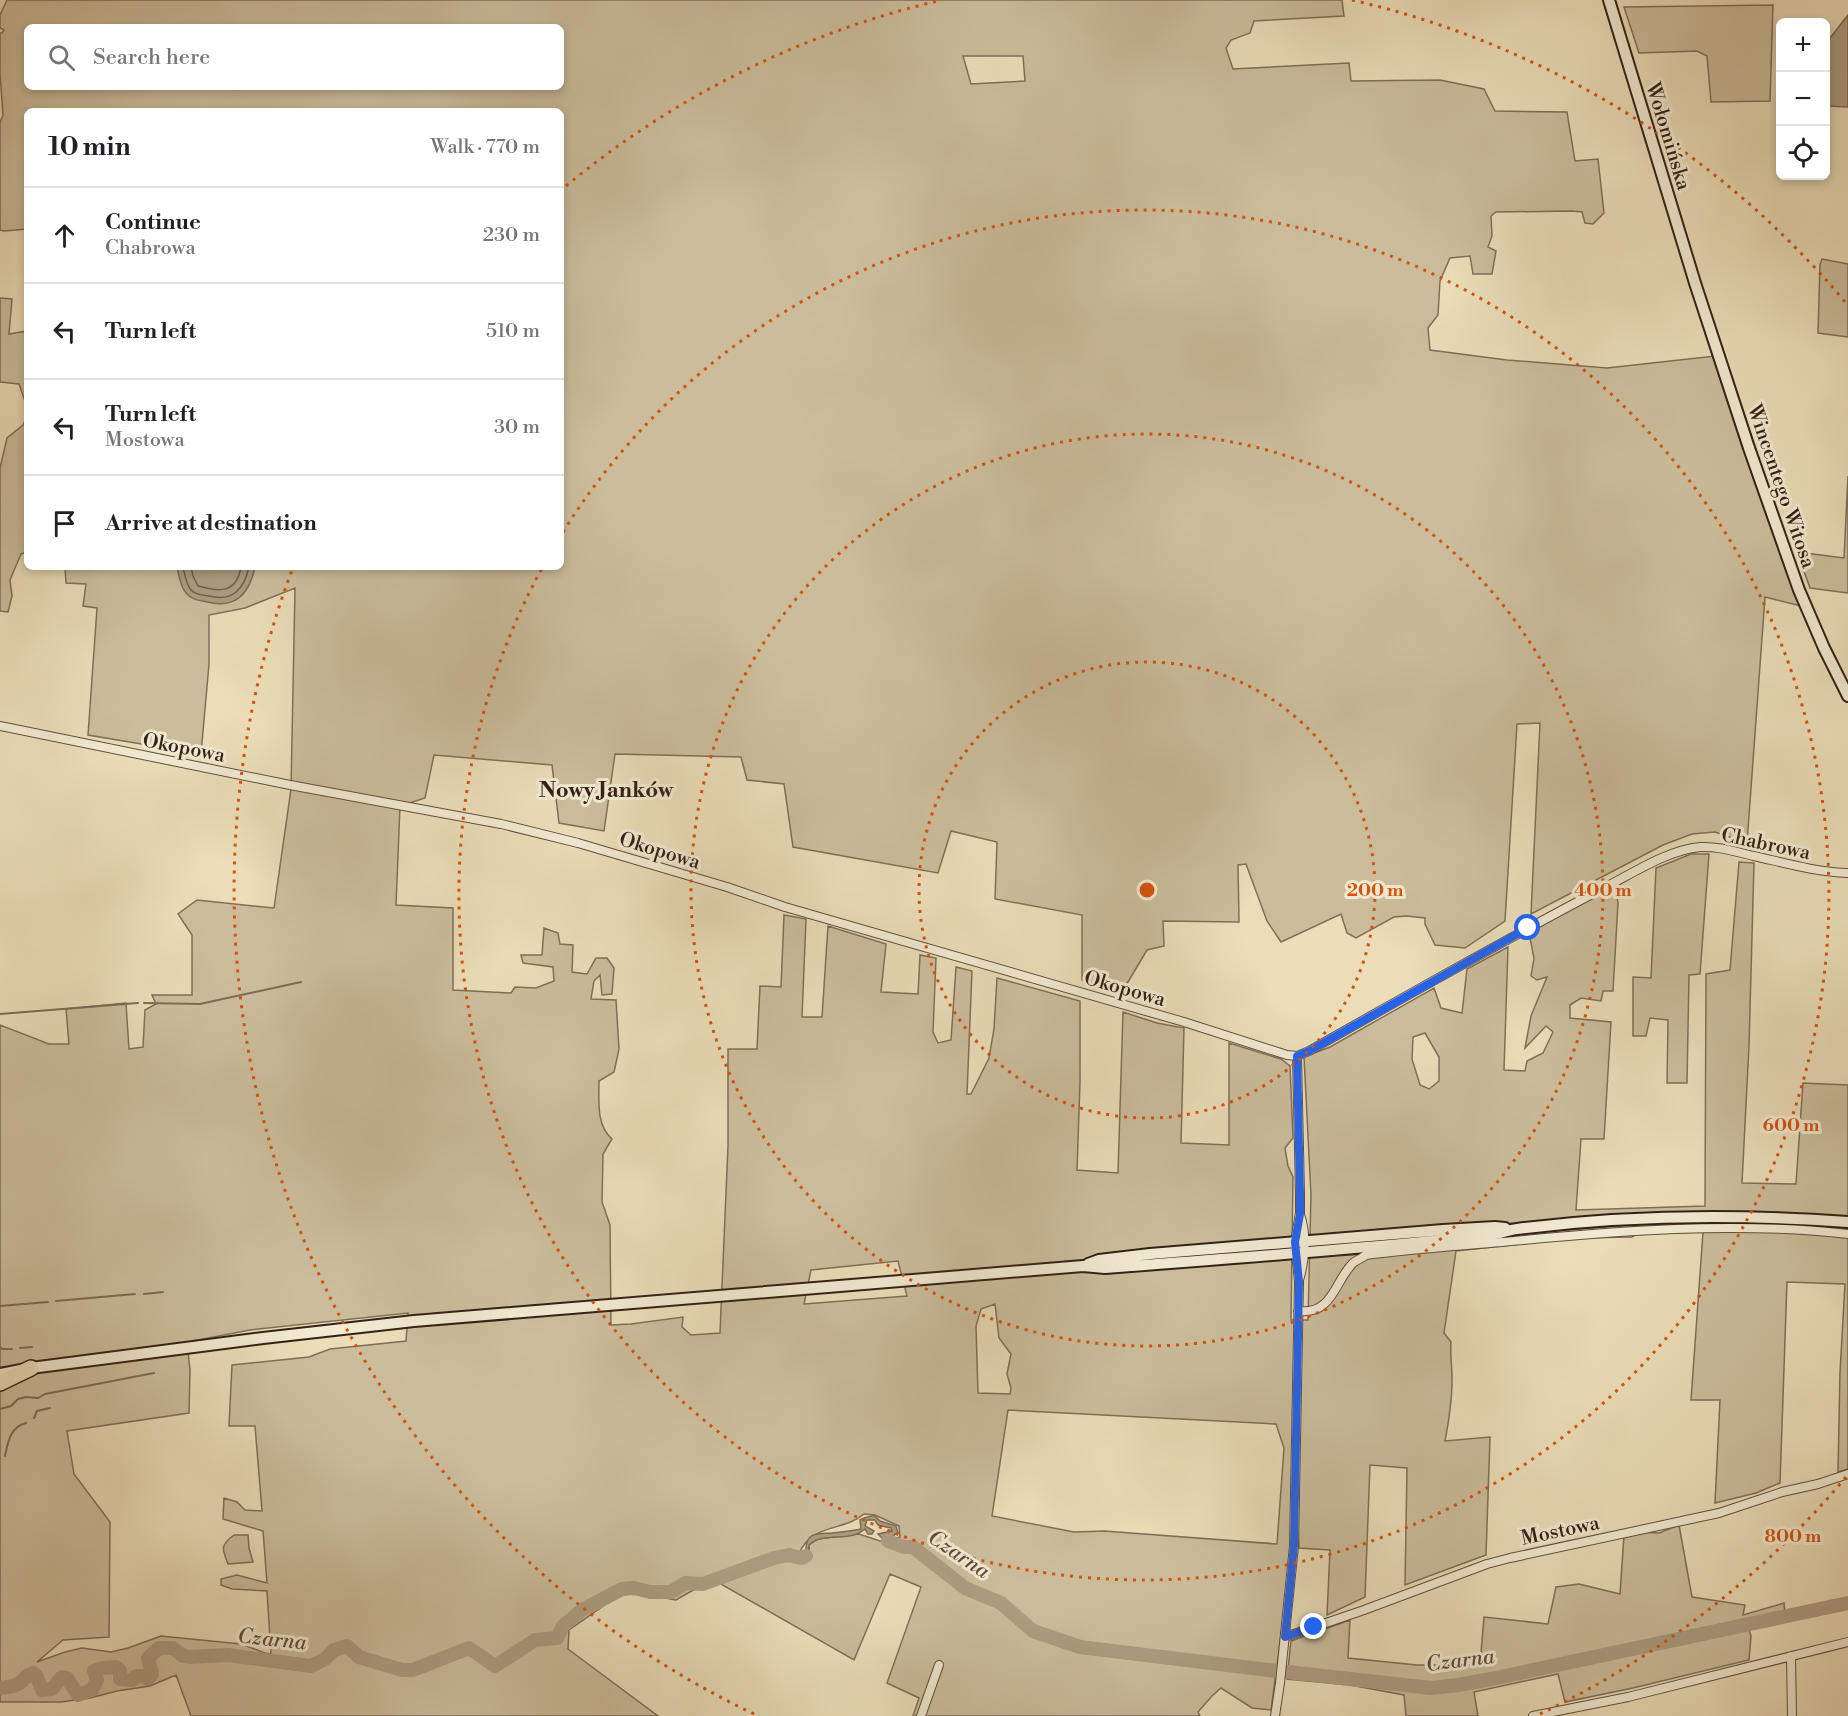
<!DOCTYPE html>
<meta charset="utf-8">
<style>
:root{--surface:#fff;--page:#f2f2f2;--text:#202124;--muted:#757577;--line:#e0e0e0}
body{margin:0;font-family:"Libre Bodoni",serif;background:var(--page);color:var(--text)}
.controls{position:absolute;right:18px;top:18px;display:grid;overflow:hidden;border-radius:9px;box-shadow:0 3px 9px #0003}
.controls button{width:54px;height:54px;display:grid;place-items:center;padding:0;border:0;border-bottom:2px solid var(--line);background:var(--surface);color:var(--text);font:30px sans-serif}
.stop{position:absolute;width:18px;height:18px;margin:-14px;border:4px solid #2563eb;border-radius:50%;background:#fff}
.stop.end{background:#2563eb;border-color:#fff;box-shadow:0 2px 6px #0008}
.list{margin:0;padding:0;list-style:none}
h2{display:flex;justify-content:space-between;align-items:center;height:78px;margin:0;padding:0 24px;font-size:26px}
h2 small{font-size:20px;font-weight:400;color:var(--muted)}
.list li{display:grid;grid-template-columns:39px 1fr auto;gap:18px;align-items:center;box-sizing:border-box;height:96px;padding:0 24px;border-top:2px solid var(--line)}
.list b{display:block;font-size:22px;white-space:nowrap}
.list p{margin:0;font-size:20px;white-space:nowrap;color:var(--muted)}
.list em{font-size:20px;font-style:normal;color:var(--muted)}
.icon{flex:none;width:33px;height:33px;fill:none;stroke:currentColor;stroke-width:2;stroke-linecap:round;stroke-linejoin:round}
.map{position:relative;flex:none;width:1848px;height:1716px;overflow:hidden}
.search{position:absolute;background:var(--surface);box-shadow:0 3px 9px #0003;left:24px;top:24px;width:540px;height:66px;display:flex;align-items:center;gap:15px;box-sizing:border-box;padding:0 21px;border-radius:9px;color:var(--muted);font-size:22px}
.panel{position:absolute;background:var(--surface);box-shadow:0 3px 9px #0003;left:24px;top:108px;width:540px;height:462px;border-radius:9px}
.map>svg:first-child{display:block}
.green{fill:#cbbd9c;stroke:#7f6f59;stroke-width:1.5;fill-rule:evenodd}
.water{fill:#ac9d81;stroke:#7c6b56;stroke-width:1.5}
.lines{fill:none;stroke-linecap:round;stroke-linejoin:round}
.shore{stroke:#705f4c;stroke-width:1.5}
.stream{stroke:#7c6b56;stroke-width:2}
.river{stroke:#ac9d81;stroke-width:14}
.minor-casing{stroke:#61503e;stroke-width:10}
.secondary-casing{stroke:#332116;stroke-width:14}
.motorway-casing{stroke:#332116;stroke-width:18}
.minor{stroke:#f1e9d1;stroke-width:8}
.secondary{stroke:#f1e9d1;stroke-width:10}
.motorway{stroke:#eaddb8;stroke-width:15}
.route{stroke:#2563eb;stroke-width:8}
.ring{fill:none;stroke:#d6530d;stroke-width:3;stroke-dasharray:3 6}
.labels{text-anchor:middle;stroke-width:6;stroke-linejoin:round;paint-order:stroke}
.street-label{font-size:20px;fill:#332116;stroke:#f1e9d1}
.water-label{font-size:21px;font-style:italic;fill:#5d4c3b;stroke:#f1e9d1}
.quarter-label{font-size:22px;font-weight:bold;fill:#332116;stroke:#f1e9d1}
.centre{fill:#d6530d;stroke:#f1e9d1;stroke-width:3}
.ring-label{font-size:18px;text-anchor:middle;font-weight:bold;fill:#d6530d;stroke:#f1e9d1;stroke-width:6;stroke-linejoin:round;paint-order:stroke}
</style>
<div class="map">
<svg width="1848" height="1716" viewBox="0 0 1848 1716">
<rect width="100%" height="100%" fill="#eaddb8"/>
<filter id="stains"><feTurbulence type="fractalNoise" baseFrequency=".00333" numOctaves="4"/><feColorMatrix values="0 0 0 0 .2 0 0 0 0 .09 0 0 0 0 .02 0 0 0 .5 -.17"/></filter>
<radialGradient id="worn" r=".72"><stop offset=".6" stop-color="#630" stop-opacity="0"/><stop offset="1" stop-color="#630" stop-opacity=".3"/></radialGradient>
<path class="green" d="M 7,0 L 1342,0 L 1344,16 L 1254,21 L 1250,33 L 1231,40 L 1226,48 L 1233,69 L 1349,63 L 1351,81 L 1440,80 L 1484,89 L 1495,111 L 1567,112 L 1575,161 L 1598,159 L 1604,213 L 1593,224 L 1585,223 L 1582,212 L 1572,211 L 1496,212 L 1491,216 L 1492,236 L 1488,247 L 1496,251 L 1492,274 L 1473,274 L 1470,256 L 1450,258 L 1440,281 L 1438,315 L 1428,328 L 1430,350 L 1507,360 L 1607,368 L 1724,355 L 1767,482 L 1801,606 L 1765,597 L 1747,843 L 1715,832 L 1692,834 L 1663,845 L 1531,914 L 1540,723 L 1517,724 L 1505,921 L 1465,948 L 1435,945 L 1425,924 L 1425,918 L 1406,916 L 1394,917 L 1356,938 L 1347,933 L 1341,914 L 1281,942 L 1267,921 L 1246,864 L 1238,865 L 1239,922 L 1163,921 L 1164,946 L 1147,950 L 1122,992 L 1082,980 L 1082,915 L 995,899 L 997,842 L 951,831 L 938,873 L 793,847 L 784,784 L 747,780 L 741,757 L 615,754 L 604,831 L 559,823 L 552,765 L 434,755 L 425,798 L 400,806 L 396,905 L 453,908 L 453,990 L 511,993 L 515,987 L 536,988 L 554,981 L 553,967 L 523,963 L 521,955 L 542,955 L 544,928 L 558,933 L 560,944 L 573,945 L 572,972 L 587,974 L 596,958 L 607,958 L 614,968 L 612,994 L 602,995 L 600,975 L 594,981 L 591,999 L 616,1000 L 619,1049 L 614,1072 L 599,1081 C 599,1101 596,1125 612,1139 L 603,1154 L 602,1202 L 610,1225 L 611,1325 L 631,1324 L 683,1317 L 682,1327 L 691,1335 L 720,1333 L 728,1146 L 728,1049 L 757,1049 L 760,986 L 781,987 L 784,915 L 806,919 L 802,1017 L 822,1017 L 828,926 L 886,944 L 881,992 L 918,994 L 920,955 L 936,958 L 933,1032 L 938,1043 L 951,1040 L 956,967 L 972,971 L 967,1094 L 971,1094 L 989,1058 L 994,1029 L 997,978 L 1080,1001 L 1080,1082 L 1077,1170 L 1118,1173 L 1123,1012 L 1157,1023 L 1184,1028 L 1181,1143 L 1229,1145 L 1229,1043 L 1281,1059 L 1290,1066 L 1293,1138 L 1285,1148 L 1288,1166 L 1293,1177 L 1291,1320 L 1308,1320 L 1311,1195 L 1304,1057 L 1330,1047 L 1434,988 L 1441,1008 L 1462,1013 L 1467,969 L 1508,947 L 1504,1070 L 1525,1071 L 1527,1061 L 1543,1053 L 1553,1032 L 1546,1026 L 1525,1048 L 1531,1016 L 1547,977 L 1537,980 L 1531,976 L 1534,958 L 1528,928 L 1615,883 L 1618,903 L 1613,991 L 1603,991 L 1601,1001 L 1581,998 L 1570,1005 L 1570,1018 L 1611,1022 L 1604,1139 L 1581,1139 L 1576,1210 L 1705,1206 L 1706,974 L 1730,970 L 1739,862 L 1754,863 L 1749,1046 L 1742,1183 L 1796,1184 L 1803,1083 L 1848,1085 L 1848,1217 L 1769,1212 L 1706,1212 L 1434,1228 L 1528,1233 L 1629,1225 L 1708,1222 L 1791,1222 L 1848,1225 L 1848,1469 L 1838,1472 L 1840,1372 L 1845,1284 L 1787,1282 L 1780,1483 L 1756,1493 L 1715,1503 L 1720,1400 L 1691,1400 L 1703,1232 L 1637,1234 L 1632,1237 L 1576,1238 L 1456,1251 L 1444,1333 L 1451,1342 C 1450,1355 1452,1367 1452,1380 C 1452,1400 1449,1420 1445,1441 L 1490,1437 L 1486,1555 L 1405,1585 L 1407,1468 L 1370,1465 L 1365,1597 L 1327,1615 L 1330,1550 L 1299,1548 L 1298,1522 L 1291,1521 L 1289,1575 L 1271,1710 L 1252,1708 L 1221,1688 L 1212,1696 L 1198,1712 L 1200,1716 L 913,1716 L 919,1698 L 887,1683 L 921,1587 L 890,1574 L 854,1660 L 721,1584 L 695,1589 L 676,1600 L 625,1591 L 569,1630 L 568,1649 L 658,1716 L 191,1716 L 176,1675 L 150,1686 L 117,1691 L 90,1698 L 61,1702 L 0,1702 L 0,1025 L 49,1044 L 69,1044 L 66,1009 L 126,1003 L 129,1049 L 143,1047 L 145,1010 L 156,1004 L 152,995 L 192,995 L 192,935 L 178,914 L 197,900 L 274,908 L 291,789 L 295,588 L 245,608 L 209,615 L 209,664 L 201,754 L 88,735 L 97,608 L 83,606 L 86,584 L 66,583 L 65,568 L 62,567 L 561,567 L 561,111 L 27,111 L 27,229 L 4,231 L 0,230 L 0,123 L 3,115 L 0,74 L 0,33 L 2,33 L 4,30 L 0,28 L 0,15 ZM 27,27 L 561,27 L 561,87 L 27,87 ZM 963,56 L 1023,56 L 1025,81 L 971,84 ZM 1425,1033 L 1439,1057 L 1439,1081 L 1429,1089 L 1420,1085 L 1412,1059 L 1413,1037 ZM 898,1261 L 907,1296 L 804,1304 L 811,1270 ZM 995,1304 L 999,1338 L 1011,1354 L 1007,1374 L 1011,1388 L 1010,1394 L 978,1393 L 976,1326 L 981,1309 ZM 408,1313 L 406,1341 L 330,1349 L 309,1357 L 232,1365 L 229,1426 L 255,1426 L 262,1511 L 245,1510 L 237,1502 L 224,1498 L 223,1519 L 263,1531 L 267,1583 L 237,1575 L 221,1579 L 221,1585 L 232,1589 L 267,1591 L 271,1654 L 265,1653 L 241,1644 L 161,1636 L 128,1648 L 111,1652 L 82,1648 L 65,1652 L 37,1662 L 63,1640 L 109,1637 L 110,1522 L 74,1474 L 67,1431 L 189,1413 L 190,1370 L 187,1342 L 250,1330 ZM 1008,1410 L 1276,1424 L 1284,1448 L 1277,1544 L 1104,1531 L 1074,1532 L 992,1516 ZM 864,1514 L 875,1515 L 899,1526 L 900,1537 L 883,1542 L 859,1534 L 816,1539 L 809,1545 L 809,1555 L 803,1560 L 790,1555 L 790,1549 L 799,1554 C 811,1523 843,1532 864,1514 Z
M 1773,5 L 1770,101 L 1711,102 L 1707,56 L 1697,51 L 1639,53 L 1624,7 Z
M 1822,259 L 1848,264 L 1848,337 L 1818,333 L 1820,265 Z
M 0,298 L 12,299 L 9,334 L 27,331 L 27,407 L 19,384 L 0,382 Z
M 27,416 L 27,552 L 21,554 L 10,580 L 12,596 L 8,612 L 0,611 L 0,468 L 7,438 L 23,425 Z
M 1848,476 L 1848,593 L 1810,588 L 1797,552 L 1844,558 Z
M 1691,854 L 1709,854 L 1700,974 L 1689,975 L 1687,1083 L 1667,1083 L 1668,1020 L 1650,1018 L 1646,1036 L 1633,1036 L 1633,977 L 1651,978 L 1656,868 Z
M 1679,1525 L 1692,1597 L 1745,1605 L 1743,1615 L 1784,1603 L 1785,1614 L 1557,1661 L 1557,1666 L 1748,1626 L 1751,1636 L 1749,1660 L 1633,1688 L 1565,1702 L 1558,1674 L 1474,1692 L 1478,1716 L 1406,1716 L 1404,1695 L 1350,1685 L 1287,1679 L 1291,1641 L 1350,1620 L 1348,1658 L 1417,1665 L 1480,1665 L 1484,1617 L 1548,1624 L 1556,1587 L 1579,1584 L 1620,1594 L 1624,1535 L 1640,1532 L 1659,1533 Z
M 234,1535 L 248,1535 L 249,1548 L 253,1562 L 228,1564 C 222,1549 220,1545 234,1535 Z"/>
<path class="water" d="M 1848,15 L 1848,107 L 1827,106 L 1826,43 Z
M 177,567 L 255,567 C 249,594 236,609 207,602 C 199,600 192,600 186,593 C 180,586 179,576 177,567 Z
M 872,1516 L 875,1516 L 880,1521 L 896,1526 L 898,1533 L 890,1537 L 904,1547 L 885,1543 L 883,1539 L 878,1534 L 892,1531 L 891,1528 L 878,1525 L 875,1520 L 867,1520 L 865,1526 L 874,1531 L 872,1534 L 868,1534 L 865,1529 C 849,1543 824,1531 809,1545 L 808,1559 L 798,1560 L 789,1555 L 802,1555 L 806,1551 C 805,1531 819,1534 832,1533 C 842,1532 852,1531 861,1529 L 860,1520 L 864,1518 Z"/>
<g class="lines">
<path class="shore" d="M 183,567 C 185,575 186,584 191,590 C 195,595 203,595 209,596 C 233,602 244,589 249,567
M 191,567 L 193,576 L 198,586 C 220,592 236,594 241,567"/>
<path class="stream" d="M 144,1003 L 200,1004 L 301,982
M 0,1014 L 138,1003
M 144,1294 L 163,1292
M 56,1301 L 135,1294
M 0,1306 L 48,1302
M 0,1347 L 2,1349 L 12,1349
M 20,1348 L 32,1347
M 0,1409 L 11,1406 L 18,1399 L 26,1397 L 38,1398 L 45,1394 L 154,1373
M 34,1418 L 37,1411 L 50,1408
M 5,1456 C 8,1442 10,1427 26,1423"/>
<path class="river" d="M 888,1541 L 904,1547 L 913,1547 L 965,1588 L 1001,1603 L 1033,1631 L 1080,1647 L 1260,1669 L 1431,1688 L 1458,1685 L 1491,1679 L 1848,1603
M 0,1688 C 7,1687 15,1687 21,1682 C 26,1678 26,1675 33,1673 L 37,1677 L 42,1690 L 52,1689 L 62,1677 L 67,1678 L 78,1695 L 92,1690 L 97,1680 L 94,1671 L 103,1668 L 116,1667 L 120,1671 L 120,1679 L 132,1680 L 136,1676 L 143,1676 L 148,1679 L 152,1674 L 148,1658 L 159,1648 L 173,1648 L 183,1656 L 191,1657 L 228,1655 L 311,1666 L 325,1659 L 334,1650 L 347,1646 L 359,1657 L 402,1670 L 413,1670 L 469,1648 L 495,1666 L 535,1640 L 557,1638 L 563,1626 L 582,1610 L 622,1589 L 634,1588 L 650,1592 L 671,1592 L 685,1583 L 703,1584 L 774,1558 L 789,1555 L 801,1558 L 806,1556"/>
<g class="minor-casing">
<path id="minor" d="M 0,726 L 290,785 L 501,824 L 578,843 L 727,887 L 785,907 L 1184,1022 L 1287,1055 L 1297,1056 L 1309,1051 C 1404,997 1499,943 1596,892 C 1627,877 1666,850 1700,847 C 1719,846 1736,852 1754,856 C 1785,863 1816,872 1848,873
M 1299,1280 C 1305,1261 1307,1234 1300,1215
M 1298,1311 C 1333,1315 1334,1282 1353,1263 C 1357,1260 1362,1258 1366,1255 C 1411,1249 1457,1246 1502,1242 C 1616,1231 1734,1221 1848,1234
M 1285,1637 L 1364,1610 L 1487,1564 L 1510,1558 L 1719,1513 L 1782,1492 L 1818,1484 L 1848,1474
M 1791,1656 L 1792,1716
M 921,1716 L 939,1665
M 1275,1716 L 1280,1683 L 1294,1546 L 1299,1282 L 1295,1242 L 1300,1213 L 1300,1194 L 1297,1056
M 1533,1716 L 1628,1697 L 1848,1642"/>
</g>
<g class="secondary-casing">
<path id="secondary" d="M 1609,0 L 1695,283 L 1749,448 L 1799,590 L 1824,648 L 1848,696
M 1088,1264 L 1099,1260 L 1150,1254 L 1443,1230 L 1495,1227 L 1505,1228
M 0,1374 L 31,1368 L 263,1338 L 414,1321 L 1083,1266 L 1105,1268 C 1211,1260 1317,1252 1422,1242 C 1445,1240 1468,1238 1490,1235 C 1499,1234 1508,1230 1517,1229 C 1626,1215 1738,1214 1848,1222"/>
</g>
<g class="motorway-casing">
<path id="motorway" d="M 0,1383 L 31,1368"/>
</g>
<use href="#minor" class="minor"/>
<use href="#secondary" class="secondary"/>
<use href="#motorway" class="motorway"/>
</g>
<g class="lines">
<path class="route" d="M 1314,1627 L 1285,1637 L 1294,1545 L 1299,1282 L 1295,1242 L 1300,1214 L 1300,1194 L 1297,1056 L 1309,1051 L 1528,928"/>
</g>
<g class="ring">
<circle cx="1147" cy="890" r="228"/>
<circle cx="1147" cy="890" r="456"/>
<path d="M563 532A685 685 0 1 1 542 568"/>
<path d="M1846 1477A913 913 0 0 1 1540 1714M754 1714A913 913 0 0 1 292 570M566 186A913 913 0 0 1 942 0M1352 0A913 913 0 0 1 1846 303"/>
</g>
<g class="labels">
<g class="street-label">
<text transform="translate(1669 136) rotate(73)" y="7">Wołomińska</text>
<text transform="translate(1782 486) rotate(71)" y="7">Wincentego Witosa</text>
<text transform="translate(184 747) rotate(11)" y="7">Okopowa</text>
<text transform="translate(1766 843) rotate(12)" y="7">Chabrowa</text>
<text transform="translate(660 850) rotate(17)" y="7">Okopowa</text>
<text transform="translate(1125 988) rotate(16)" y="7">Okopowa</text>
<text transform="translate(1560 1530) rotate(-12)" y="7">Mostowa</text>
</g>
<g class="water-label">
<text transform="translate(959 1554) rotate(34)" y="7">Czarna</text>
<text transform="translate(272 1639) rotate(6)" y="7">Czarna</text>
<text transform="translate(1460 1660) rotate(-7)" y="7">Czarna</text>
</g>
<g class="quarter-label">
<text x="606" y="797">Nowy Janków</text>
</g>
</g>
<circle cx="1147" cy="890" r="9" class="centre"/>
<g class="ring-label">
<text x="1375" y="896">200 m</text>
<text x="1603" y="896">400 m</text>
<text x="1791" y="1131">600 m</text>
<text x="1793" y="1542">800 m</text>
</g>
<rect width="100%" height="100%" filter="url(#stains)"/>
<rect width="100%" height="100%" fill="url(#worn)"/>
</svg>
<div class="controls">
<button>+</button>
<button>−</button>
<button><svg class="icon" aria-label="locate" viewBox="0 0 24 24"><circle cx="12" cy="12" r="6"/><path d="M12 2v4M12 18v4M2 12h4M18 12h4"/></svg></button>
</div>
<div class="stop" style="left:1528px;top:928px"></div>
<div class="stop end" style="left:1314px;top:1627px"></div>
<div class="search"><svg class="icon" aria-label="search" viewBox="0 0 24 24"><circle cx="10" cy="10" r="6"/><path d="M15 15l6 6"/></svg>Search here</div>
<section class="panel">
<h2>10 min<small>Walk · 770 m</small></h2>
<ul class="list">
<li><svg class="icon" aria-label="ahead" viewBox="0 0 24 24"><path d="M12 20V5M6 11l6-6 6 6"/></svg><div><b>Continue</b><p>Chabrowa</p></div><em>230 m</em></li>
<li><svg class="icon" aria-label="left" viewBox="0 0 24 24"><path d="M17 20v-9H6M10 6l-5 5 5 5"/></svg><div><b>Turn left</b></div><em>510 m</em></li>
<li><svg class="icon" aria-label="left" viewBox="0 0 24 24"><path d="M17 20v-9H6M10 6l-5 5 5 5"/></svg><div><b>Turn left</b><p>Mostowa</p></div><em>30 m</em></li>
<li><svg class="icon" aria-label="arrive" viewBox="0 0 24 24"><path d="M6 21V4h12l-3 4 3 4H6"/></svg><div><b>Arrive at destination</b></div></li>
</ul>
</section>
</div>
